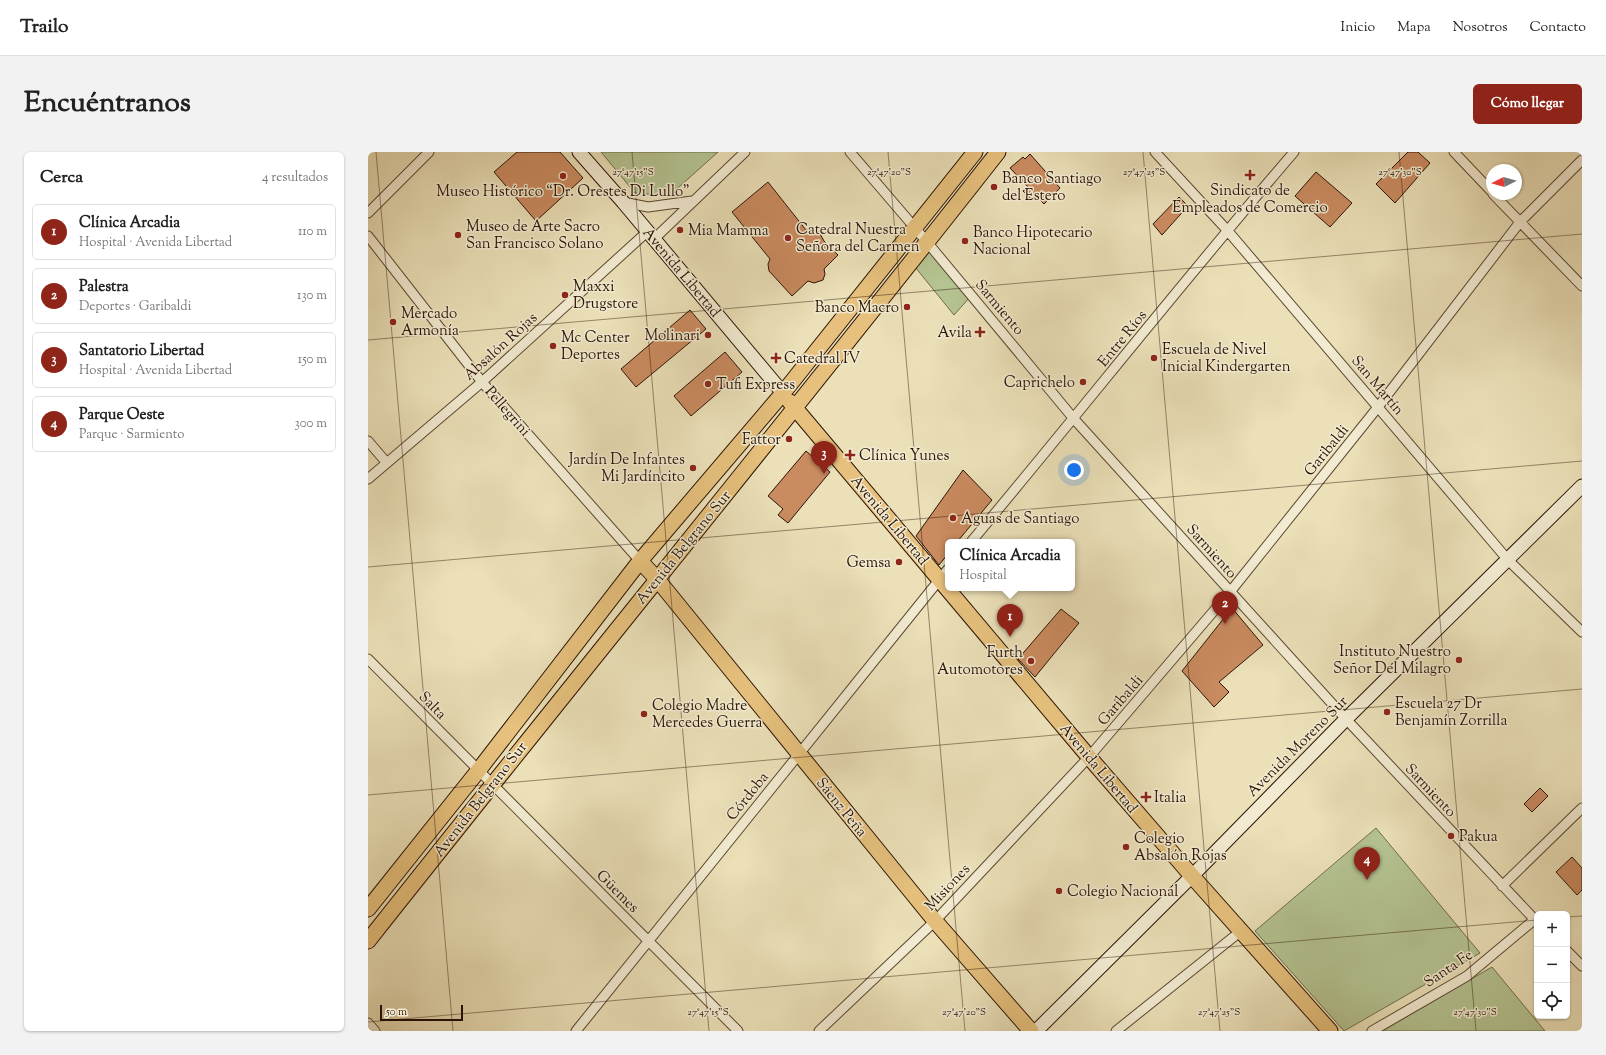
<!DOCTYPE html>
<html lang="es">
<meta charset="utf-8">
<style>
:root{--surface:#fff;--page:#f2f2f2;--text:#222;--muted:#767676;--line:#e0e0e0;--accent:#8f2418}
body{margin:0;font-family:"Sorts Mill Goudy",serif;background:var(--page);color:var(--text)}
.controls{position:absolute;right:12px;bottom:12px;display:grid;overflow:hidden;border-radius:6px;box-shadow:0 1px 3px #0004}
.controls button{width:36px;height:36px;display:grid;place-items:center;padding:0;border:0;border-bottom:1px solid var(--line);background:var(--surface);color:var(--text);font:20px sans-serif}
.compass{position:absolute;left:1118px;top:12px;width:36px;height:36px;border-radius:50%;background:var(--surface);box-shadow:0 1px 3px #0004;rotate:265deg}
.scale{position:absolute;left:12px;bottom:10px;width:83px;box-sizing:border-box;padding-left:4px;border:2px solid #2b1406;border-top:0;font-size:11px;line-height:14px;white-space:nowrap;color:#2b1406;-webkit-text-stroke:3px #f2ebd1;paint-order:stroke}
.you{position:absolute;left:706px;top:318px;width:14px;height:14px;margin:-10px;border:3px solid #fff;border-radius:50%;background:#1a73e8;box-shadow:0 0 0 6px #1a73e833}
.badge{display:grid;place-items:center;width:26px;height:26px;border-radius:50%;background:var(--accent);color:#fff;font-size:13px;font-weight:700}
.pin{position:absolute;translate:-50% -33px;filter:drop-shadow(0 1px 2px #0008)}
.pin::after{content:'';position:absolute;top:21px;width:14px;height:12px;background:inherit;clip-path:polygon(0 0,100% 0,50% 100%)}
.popup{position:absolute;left:577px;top:387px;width:130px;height:52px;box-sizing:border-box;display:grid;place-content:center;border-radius:6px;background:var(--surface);filter:drop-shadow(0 1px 3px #0005);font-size:13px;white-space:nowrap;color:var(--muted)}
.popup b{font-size:15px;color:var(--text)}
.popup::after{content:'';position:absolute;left:50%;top:100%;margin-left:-8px;border:8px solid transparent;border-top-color:var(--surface)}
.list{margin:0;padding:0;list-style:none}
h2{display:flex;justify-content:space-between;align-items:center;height:52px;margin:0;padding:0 16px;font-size:17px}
h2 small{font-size:13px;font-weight:400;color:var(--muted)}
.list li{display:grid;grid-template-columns:26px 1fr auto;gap:12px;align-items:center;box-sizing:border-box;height:56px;margin:0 8px 8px;padding:0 8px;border:1px solid var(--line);border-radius:6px}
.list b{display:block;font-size:15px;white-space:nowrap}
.list p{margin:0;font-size:13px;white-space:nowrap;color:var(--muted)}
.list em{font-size:13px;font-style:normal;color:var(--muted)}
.icon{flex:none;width:22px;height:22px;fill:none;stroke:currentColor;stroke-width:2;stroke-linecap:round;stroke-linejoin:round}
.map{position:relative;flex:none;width:1214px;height:879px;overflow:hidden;border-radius:6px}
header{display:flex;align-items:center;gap:24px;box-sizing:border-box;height:56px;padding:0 20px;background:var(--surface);border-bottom:1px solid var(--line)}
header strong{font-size:19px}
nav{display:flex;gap:22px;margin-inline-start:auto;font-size:14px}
.intro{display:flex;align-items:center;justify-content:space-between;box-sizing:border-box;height:96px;padding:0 24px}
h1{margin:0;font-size:28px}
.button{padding:10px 18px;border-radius:6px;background:var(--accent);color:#fff;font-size:14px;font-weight:700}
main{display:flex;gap:24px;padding:0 24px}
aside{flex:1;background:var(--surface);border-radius:6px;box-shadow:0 1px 3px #0004}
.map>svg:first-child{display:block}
.green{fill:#b4c391;stroke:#706c4c}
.building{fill:#ca8b60;stroke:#2b1406}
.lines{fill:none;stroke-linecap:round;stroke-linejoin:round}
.street-casing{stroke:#5b4732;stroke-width:11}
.secondary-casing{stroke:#2b1406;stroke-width:15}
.primary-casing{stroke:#2b1406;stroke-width:17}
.street{stroke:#f2ebd1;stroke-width:9}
.secondary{stroke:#f2ebd1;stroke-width:13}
.primary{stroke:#e6c07c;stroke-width:15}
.ticks{fill:none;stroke:#2b1406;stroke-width:1;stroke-opacity:0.45}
.poi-dot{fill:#8f2418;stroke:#f2ebd1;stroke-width:1.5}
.labels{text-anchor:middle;stroke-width:3;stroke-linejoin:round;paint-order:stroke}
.poi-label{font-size:15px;fill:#2b1406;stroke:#f2ebd1;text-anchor:start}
.street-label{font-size:15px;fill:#2b1406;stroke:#f2ebd1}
.ticks-label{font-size:10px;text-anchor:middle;fill:#2b1406;stroke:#f2ebd1;stroke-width:3;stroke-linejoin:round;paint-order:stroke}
</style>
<header>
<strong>Trailo</strong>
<nav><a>Inicio</a><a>Mapa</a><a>Nosotros</a><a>Contacto</a></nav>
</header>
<div class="intro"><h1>Encuéntranos</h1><a class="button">Cómo llegar</a></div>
<main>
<aside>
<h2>Cerca<small>4 resultados</small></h2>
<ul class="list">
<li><span class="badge">1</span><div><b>Clínica Arcadia</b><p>Hospital · Avenida Libertad</p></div><em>110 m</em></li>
<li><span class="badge">2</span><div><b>Palestra</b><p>Deportes · Garibaldi</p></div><em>130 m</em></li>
<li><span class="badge">3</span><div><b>Santatorio Libertad</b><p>Hospital · Avenida Libertad</p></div><em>150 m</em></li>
<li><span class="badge">4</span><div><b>Parque Oeste</b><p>Parque · Sarmiento</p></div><em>300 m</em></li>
</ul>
</aside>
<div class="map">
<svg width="1214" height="879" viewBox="0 0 1214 879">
<rect width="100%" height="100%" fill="#ebe0b8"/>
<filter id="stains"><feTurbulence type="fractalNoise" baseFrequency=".005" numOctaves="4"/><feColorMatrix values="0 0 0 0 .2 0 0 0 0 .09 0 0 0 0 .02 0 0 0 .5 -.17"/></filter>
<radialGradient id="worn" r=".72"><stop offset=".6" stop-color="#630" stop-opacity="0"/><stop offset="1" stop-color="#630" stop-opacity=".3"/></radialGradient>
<path class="green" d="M 233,0 L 350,0 L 301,44 L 267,41 Z
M 562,96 L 603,144 L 586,163 L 547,115 Z
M 1008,676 L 1112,801 L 976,879 L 887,779 Z
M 1124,815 L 1177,879 L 1014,879 Z"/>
<path class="building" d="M 149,0 L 192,0 L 215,26 L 168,69 L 126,20 Z
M 1040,0 L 1050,0 L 1062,11 L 1027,51 L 1008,32 Z
M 662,2 L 692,36 L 676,52 L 668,44 L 664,48 L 655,39 L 660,35 L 642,16 L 655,5 L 657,7 Z
M 948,20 L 984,51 L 962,75 L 927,44 Z
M 400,30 L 438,78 L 445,76 L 451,80 L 456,89 L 470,103 L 456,117 L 457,122 L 455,128 L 446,131 L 440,129 L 424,144 L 401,119 L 400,112 L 402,107 L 364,60 Z
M 811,45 L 820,54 L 794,83 L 785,72 Z
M 322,158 L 338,177 L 268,235 L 253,217 Z
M 357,200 L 374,220 L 323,264 L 306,244 Z
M 438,299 L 462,320 L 420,371 L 410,363 L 415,357 L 400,344 Z
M 595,318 L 624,348 L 589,390 L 580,390 L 580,402 L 571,413 L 548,384 Z
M 864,456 L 895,493 L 851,530 L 861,540 L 846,555 L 814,519 Z
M 693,457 L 711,471 L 667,525 L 650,507 Z
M 1172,636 L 1180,644 L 1164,660 L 1156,652 Z
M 1204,705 L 1214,716 L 1214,738 L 1209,743 L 1188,720 Z"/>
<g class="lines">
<g class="street-casing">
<path id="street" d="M 482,0 L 559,90 L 706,267 L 978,567 L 1169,770
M 787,0 L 859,78 L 1140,408 L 1214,480
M 1086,0 L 1124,40
M 1125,42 L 1214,134
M 255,50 L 280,55 L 324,49
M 0,61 L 61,0
M 0,84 L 114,230 L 272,409
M 286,87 L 377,0
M 0,289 L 18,310
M 0,327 L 114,230 L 280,79
M 603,390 C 711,261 816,128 926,0
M 0,507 L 370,879
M 1134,734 L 1214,656
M 1199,799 L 1214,814
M 0,871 L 7,879
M 208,879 L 580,417
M 451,879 L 567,769 L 721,605 L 862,440 L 1010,255 L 1152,70 L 1214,8
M 748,879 L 873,779
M 1004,879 L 1099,824 L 1166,768"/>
</g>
<g class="secondary-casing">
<path id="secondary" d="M 211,0 L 255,50 L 415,241
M 668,879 L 824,724 L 978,567 L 1214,334"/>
</g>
<g class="primary-casing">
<path id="primary" d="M 422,250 L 721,605 L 824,724 L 962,879
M 272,409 L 289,427 L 567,769 L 663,879
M 0,757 L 110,619 L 272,409 L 415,241 L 607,0
M 0,789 C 209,525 422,265 630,0"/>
</g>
<use href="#street" class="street"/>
<use href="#secondary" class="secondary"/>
<use href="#primary" class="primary"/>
</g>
<path class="ticks" d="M 8,0 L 85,879M 264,0 L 341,879M 520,0 L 597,879M 775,0 L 852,879M 1031,0 L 1108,879M 0,188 L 1214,82M 0,415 L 1214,309M 0,643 L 1214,537M 1199,765 L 1214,764M 0,870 L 1169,768"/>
<g class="poi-dot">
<path d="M880 17h4v4h4v4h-4v4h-4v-4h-4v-4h4z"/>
<circle cx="195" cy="24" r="4"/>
<circle cx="626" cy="35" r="4"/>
<circle cx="312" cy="78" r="4"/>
<circle cx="90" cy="83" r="4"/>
<circle cx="420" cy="86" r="4"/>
<circle cx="597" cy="89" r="4"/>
<circle cx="197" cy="143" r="4"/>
<circle cx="539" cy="155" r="4"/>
<circle cx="25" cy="170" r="4"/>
<path d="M610 174h4v4h4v4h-4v4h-4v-4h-4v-4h4z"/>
<circle cx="340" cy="183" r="4"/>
<circle cx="185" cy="194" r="4"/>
<path d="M406 200h4v4h4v4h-4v4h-4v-4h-4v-4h4z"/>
<circle cx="786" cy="206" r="4"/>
<circle cx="715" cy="230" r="4"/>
<circle cx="340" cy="232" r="4"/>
<circle cx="421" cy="287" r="4"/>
<path d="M480 297h4v4h4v4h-4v4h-4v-4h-4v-4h4z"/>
<circle cx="325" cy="316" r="4"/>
<circle cx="585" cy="366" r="4"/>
<circle cx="531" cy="410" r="4"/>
<circle cx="1091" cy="508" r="4"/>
<circle cx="663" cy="509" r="4"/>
<circle cx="1019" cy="560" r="4"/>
<circle cx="276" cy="562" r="4"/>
<path d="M776 639h4v4h4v4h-4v4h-4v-4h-4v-4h4z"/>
<circle cx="1083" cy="684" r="4"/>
<circle cx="758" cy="695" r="4"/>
<circle cx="691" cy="739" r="4"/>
</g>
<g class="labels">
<g class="poi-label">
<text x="634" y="31">Banco Santiago<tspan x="634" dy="17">del Estero</tspan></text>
<text x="882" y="43" text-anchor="middle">Sindicato de<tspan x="882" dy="17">Empleados de Comercio</tspan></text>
<text x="195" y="44" text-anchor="middle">Museo Histórico “Dr. Orestes Di Lullo”</text>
<text x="98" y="79">Museo de Arte Sacro<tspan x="98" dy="17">San Francisco Solano</tspan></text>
<text x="428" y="82">Catedral Nuestra<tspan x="428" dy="17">Señora del Carmen</tspan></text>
<text x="320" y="83">Mia Mamma</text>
<text x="605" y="85">Banco Hipotecario<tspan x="605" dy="17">Nacional</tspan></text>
<text x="205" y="139">Maxxi<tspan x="205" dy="17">Drugstore</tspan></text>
<text x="531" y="160" text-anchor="end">Banco Macro</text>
<text x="33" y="166">Mercado<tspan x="33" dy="17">Armonía</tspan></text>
<text x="604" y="185" text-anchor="end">Avila</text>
<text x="332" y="188" text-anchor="end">Molinari</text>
<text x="193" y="190">Mc Center<tspan x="193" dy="17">Deportes</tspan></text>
<text x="794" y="202">Escuela de Nivel<tspan x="794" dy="17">Inicial Kindergarten</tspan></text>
<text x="416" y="211">Catedral IV</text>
<text x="707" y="235" text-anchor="end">Caprichelo</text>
<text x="348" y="237">Tufi Express</text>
<text x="413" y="292" text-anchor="end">Fattor</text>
<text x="491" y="308">Clínica Yunes</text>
<text x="317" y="312" text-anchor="end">Jardín De Infantes<tspan x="317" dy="17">Mi Jardíncito</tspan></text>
<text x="593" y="371">Aguas de Santiago</text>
<text x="523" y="415" text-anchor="end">Gemsa</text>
<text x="1083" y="504" text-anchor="end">Instituto Nuestro<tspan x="1083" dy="17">Señor Del Milagro</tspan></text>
<text x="655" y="505" text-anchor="end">Furth<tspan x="655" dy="17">Automotores</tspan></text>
<text x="1027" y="556">Escuela 27 Dr<tspan x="1027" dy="17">Benjamín Zorrilla</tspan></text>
<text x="284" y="558">Colegio Madre<tspan x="284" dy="17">Mercedes Guerra</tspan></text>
<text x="786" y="650">Italia</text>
<text x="1091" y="689">Pakua</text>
<text x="766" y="691">Colegio<tspan x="766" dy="17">Absalón Rojas</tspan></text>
<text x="699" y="744">Colegio Nacional</text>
</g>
<g class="street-label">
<text transform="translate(314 120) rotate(50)" y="5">Avenida Libertad</text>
<text transform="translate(632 155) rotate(50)" y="5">Sarmiento</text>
<text transform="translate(754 186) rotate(-51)" y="5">Entre Ríos</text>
<text transform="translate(132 194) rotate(-42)" y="5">Absalón Rojas</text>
<text transform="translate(1010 233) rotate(50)" y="5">San Martín</text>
<text transform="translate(140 259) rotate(49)" y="5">Pellegrini</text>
<text transform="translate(958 298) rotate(-51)" y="5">Garibaldi</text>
<text transform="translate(522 368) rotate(50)" y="5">Avenida Libertad</text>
<text transform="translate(315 395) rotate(-51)" y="5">Avenida Belgrano Sur</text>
<text transform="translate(844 399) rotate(48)" y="5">Sarmiento</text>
<text transform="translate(752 548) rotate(-49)" y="5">Garibaldi</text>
<text transform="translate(65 553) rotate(46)" y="5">Salta</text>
<text transform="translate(929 594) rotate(-45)" y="5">Avenida Moreno Sur</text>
<text transform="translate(731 616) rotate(50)" y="5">Avenida Libertad</text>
<text transform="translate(1063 638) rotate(47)" y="5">Sarmiento</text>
<text transform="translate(379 644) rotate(-51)" y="5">Córdoba</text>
<text transform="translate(112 647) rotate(-52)" y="5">Avenida Belgrano Sur</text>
<text transform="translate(474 655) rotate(51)" y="5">Sáenz Peña</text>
<text transform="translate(579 735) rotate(-47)" y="5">Misiones</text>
<text transform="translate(250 739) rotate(45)" y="5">Güemes</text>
<text transform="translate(1080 816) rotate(-34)" y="5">Santa Fe</text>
</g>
</g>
<g class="ticks-label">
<text x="265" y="23">27°47'15"S</text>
<text x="521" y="23">27°47'20"S</text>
<text x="776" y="23">27°47'25"S</text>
<text x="1032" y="23">27°47'30"S</text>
<text x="340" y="863">27°47'15"S</text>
<text x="596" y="863">27°47'20"S</text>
<text x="851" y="863">27°47'25"S</text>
<text x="1107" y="863">27°47'30"S</text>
</g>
<rect width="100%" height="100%" filter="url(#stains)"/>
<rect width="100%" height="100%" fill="url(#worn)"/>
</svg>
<div class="controls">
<button>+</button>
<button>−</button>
<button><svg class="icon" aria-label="locate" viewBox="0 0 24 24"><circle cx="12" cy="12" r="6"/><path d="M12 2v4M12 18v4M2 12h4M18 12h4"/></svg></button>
</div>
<svg class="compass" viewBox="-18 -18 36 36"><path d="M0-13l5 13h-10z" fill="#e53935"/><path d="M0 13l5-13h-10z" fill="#767676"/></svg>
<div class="scale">50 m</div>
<div class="you"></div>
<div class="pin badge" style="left:642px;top:485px">1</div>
<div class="popup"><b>Clínica Arcadia</b>Hospital</div>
<div class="pin badge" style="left:857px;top:472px">2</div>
<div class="pin badge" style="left:456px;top:322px">3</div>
<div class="pin badge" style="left:999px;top:728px">4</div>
</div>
</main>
